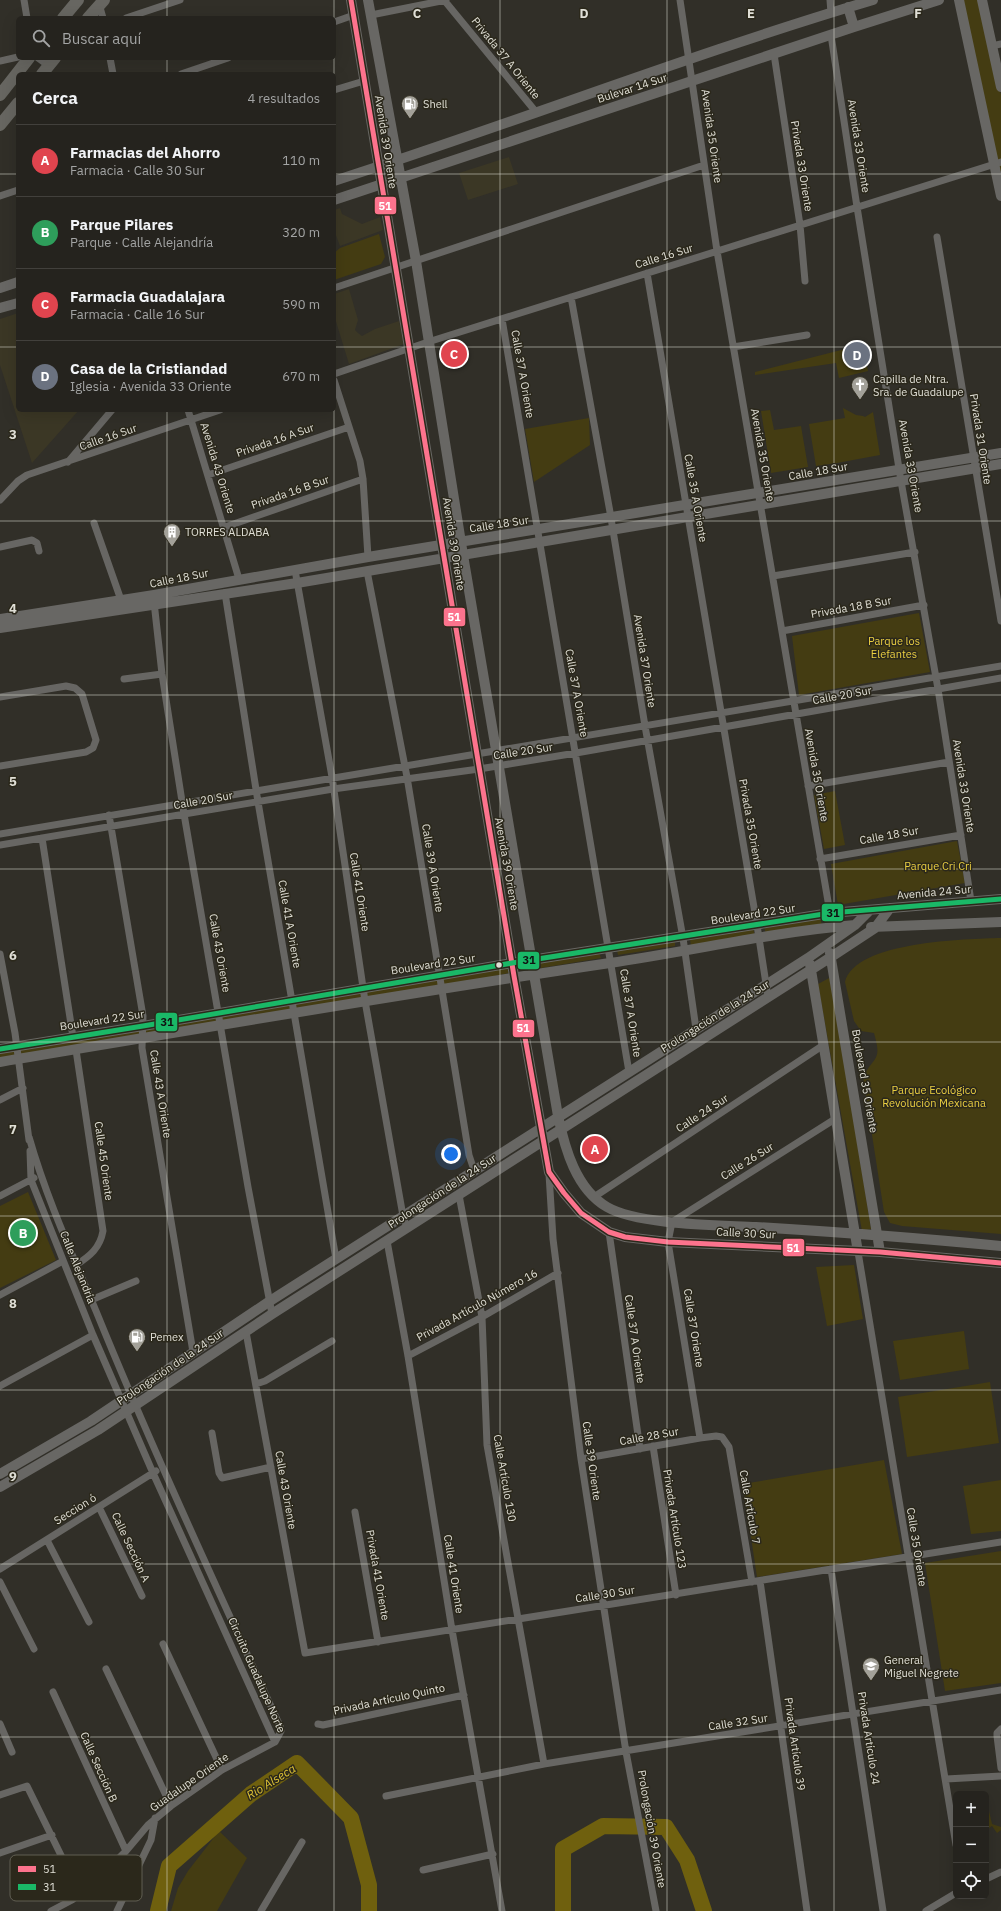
<!DOCTYPE html>
<html lang="es">
<meta charset="utf-8">
<style>
:root{--surface:#25231e;--page:#312f2b;--text:#f1f3f6;--muted:#a3a4a4;--line:#42403c;--accent:#db2777}
body{margin:0;font-family:"IBM Plex Sans",sans-serif;background:var(--page);color:var(--text)}
.controls{position:absolute;right:12px;bottom:12px;display:grid;overflow:hidden;border-radius:6px;box-shadow:0 4px 16px #0002}
.controls button{width:36px;height:36px;display:grid;place-items:center;padding:0;border:0;border-bottom:1px solid var(--line);background:var(--surface);color:var(--text);font:20px sans-serif}
.you{position:absolute;left:451px;top:1154px;width:14px;height:14px;margin:-10px;border:3px solid #fff;border-radius:50%;background:#1a73e8;box-shadow:0 0 0 6px #1a73e833}
.badge{display:grid;place-items:center;width:26px;height:26px;border-radius:50%;background:var(--accent);color:#fff;font-size:13px;font-weight:700}
.pin{position:absolute;translate:-50% -50%;border:2px solid #fff;box-shadow:0 1px 4px #0006}
.list{margin:0;padding:0;list-style:none}
h2{display:flex;justify-content:space-between;align-items:center;height:52px;margin:0;padding:0 16px;font-size:17px}
h2 small{font-size:13px;font-weight:400;color:var(--muted)}
.list li{display:grid;grid-template-columns:26px 1fr auto;gap:12px;align-items:center;box-sizing:border-box;height:72px;padding:0 16px;border-top:1px solid var(--line)}
.list b{display:block;font-size:15px;white-space:nowrap}
.list p{margin:0;font-size:13px;white-space:nowrap;color:var(--muted)}
.list em{font-size:13px;font-style:normal;color:var(--muted)}
.icon{flex:none;width:22px;height:22px;fill:none;stroke:currentColor;stroke-width:2;stroke-linecap:round;stroke-linejoin:round}
.map{position:relative;flex:none;width:1001px;height:1911px;overflow:hidden}
.search{position:absolute;background:var(--surface);box-shadow:0 4px 16px #0002;left:16px;top:16px;width:320px;height:44px;display:flex;align-items:center;gap:10px;box-sizing:border-box;padding:0 14px;border-radius:6px;color:var(--muted);font-size:15px}
.panel{position:absolute;background:var(--surface);box-shadow:0 4px 16px #0002;left:16px;top:72px;width:320px;height:340px;border-radius:6px}
.map>svg:first-child{display:block}
.built{fill:#3b3725}
.green{fill:#443c12}
.lines{fill:none;stroke-linecap:round;stroke-linejoin:round}
.river{stroke:#6f600e;stroke-width:16}
.street{stroke:#676663;stroke-width:7}
.secondary{stroke:#686764;stroke-width:10}
.primary{stroke:#676661;stroke-width:12}
.bus-1-casing{stroke:#2b281b;stroke-width:8}
.bus-2-casing{stroke:#2b281b;stroke-width:8}
.bus-1{stroke:#fc738d;stroke-width:5}
.bus-2{stroke:#1ab867;stroke-width:5}
.grid{fill:none;stroke:#e0dfd6;stroke-width:1;stroke-opacity:0.55}
.bus-dot{fill:#e0dfd6;stroke:#2b281b;stroke-width:1.5}
.labels{text-anchor:middle;stroke-width:3;stroke-linejoin:round;paint-order:stroke}
.street-label{font-size:11px;fill:#e0dfd6;stroke:#2b281b}
.poi-label{font-size:11px;fill:#e0dfd6;stroke:#2b281b;text-anchor:start}
.park-label{font-size:11px;fill:#ebcf41;stroke:#2b281b}
.water-label{font-size:12px;font-style:italic;fill:#e1c535;stroke:#2b281b}
.key{fill:#2b281b;stroke:#615f53;stroke-width:1}
.key-label{font-size:11px;fill:#e0dfd6}
.grid-label{font-size:13px;text-anchor:middle;font-weight:bold;fill:#e0dfd6;stroke:#2b281b;stroke-width:3;stroke-linejoin:round;paint-order:stroke}
.line-badge{stroke:#2b281b;stroke-width:1.5}
.badge-label{font-size:11px;text-anchor:middle;font-weight:bold;fill:#fff}
.pale-badge-label{font-size:11px;text-anchor:middle;font-weight:bold;fill:#111}
</style>
<div class="map">
<svg width="1001" height="1911" viewBox="0 0 1001 1911">
<rect width="100%" height="100%" fill="#312f28"/>
<path class="built" d="M 509,157 L 518,184 L 468,200 L 459,173 Z
M 340,208 L 342,214 L 362,224 L 380,217 L 383,230 L 340,246 L 334,230 L 334,210 Z
M 349,289 L 358,320 L 355,330 L 358,333 L 362,336 L 375,329 L 399,321 L 404,344 L 349,364 L 334,315 L 334,294 Z
M 18,313 L 18,410 L 79,410 L 32,463 L 0,365 L 0,319 Z"/>
<path class="green" d="M 956,0 L 978,0 L 1001,95 L 1001,186 Z
M 379,234 L 385,257 L 381,264 L 334,280 L 334,253 L 340,248 Z
M 849,348 L 852,363 L 866,361 L 868,371 L 839,378 L 836,363 L 755,375 L 755,372 Z
M 843,408 L 856,415 L 863,416 L 865,417 L 873,412 L 880,455 L 837,463 L 816,466 L 809,424 L 845,418 Z
M 770,410 L 774,430 L 801,426 L 808,467 L 771,473 L 761,411 Z
M 589,418 L 590,445 L 534,482 L 525,429 Z
M 919,613 L 930,672 L 799,695 L 792,636 Z
M 835,791 L 845,845 L 824,849 L 814,795 Z
M 957,841 L 965,883 L 838,905 L 831,864 Z
M 820,916 L 822,926 L 766,935 L 764,926 Z
M 753,928 L 755,937 L 691,948 L 690,938 Z
M 1001,938 L 1001,1234 L 902,1226 L 890,1223 L 884,1212 L 863,1077 C 875,1055 882,1061 874,1033 L 861,1031 L 854,1021 L 845,982 C 855,941 967,939 1001,938 Z
M 675,941 L 675,946 L 618,955 L 617,950 Z
M 599,953 L 601,958 L 541,968 L 540,962 Z
M 507,968 L 509,973 L 451,985 L 0,1062 L 0,1050 Z
M 831,977 L 871,1229 L 862,1231 L 818,984 Z
M 28,1192 L 56,1260 L 0,1288 L 0,1206 Z
M 854,1265 L 863,1319 L 827,1326 L 816,1267 Z
M 964,1331 L 969,1369 L 900,1380 L 893,1341 Z
M 990,1382 L 999,1443 L 907,1457 L 898,1397 Z
M 884,1460 L 902,1554 L 757,1577 L 743,1484 Z
M 1001,1480 L 1001,1531 L 971,1534 L 963,1486 Z
M 1001,1551 L 1001,1683 L 945,1691 L 925,1563 Z
M 989,1811 L 992,1824 L 1001,1827 L 1001,1830 L 997,1833 L 992,1826 L 986,1830 L 986,1812 Z
M 219,1831 L 247,1858 L 217,1911 L 171,1911 L 178,1888 L 188,1871 Z"/>
<g class="lines">
<path class="river" d="M 158,1911 L 169,1866 L 251,1794 L 297,1763 L 351,1818 L 369,1885 L 369,1911
M 563,1911 L 563,1849 L 603,1826 L 666,1827 L 687,1860 L 704,1911"/>
<path class="street" d="M 24,0 L 27,18
M 444,0 L 536,112
M 680,0 L 717,251 L 830,913
M 830,0 L 831,13
M 99,4 L 103,18
M 371,15 L 446,0
M 126,18 L 180,0
M 334,22 L 354,15
M 831,35 L 857,207 L 901,481 L 938,689 L 971,901
M 992,46 L 1001,44
M 774,54 L 800,225 L 805,281
M 38,58 L 49,66
M 110,58 L 113,74
M 0,61 L 18,57
M 181,74 L 228,58
M 334,90 L 364,81
M 0,196 L 18,190
M 937,237 L 1001,621
M 647,273 L 757,925 L 768,997
M 334,288 L 704,165
M 571,297 L 610,512 L 645,726 L 683,938 L 696,1029
M 502,319 L 629,1072
M 733,347 L 807,335
M 334,374 L 428,342 L 1001,162
M 334,380 L 360,461 L 363,479 L 368,557
M 188,410 L 239,579
M 68,462 L 112,410
M 208,475 L 349,427
M 0,500 L 18,481 L 27,475 L 220,410
M 94,523 L 121,600
M 225,527 L 363,479
M 0,547 L 32,540 L 37,543 L 39,551
M 295,570 L 332,777 L 365,1001 L 403,1216 L 407,1228
M 367,571 L 407,777 L 469,1155 L 474,1170
M 773,576 L 915,552
M 225,593 L 258,802 L 336,1259
M 154,602 L 162,674 L 184,814 L 248,1187 L 272,1314
M 782,631 L 924,605
M 124,679 L 162,674
M 0,697 L 66,686 L 75,688 L 82,694 L 96,740 L 93,748 L 86,752 L 0,766
M 808,786 L 949,762
M 109,815 L 143,1016 L 142,1048 L 193,1352
M 0,834 L 1001,666
M 42,838 L 73,1037
M 0,845 L 333,789 L 479,769 L 576,753 L 1001,678
M 820,859 L 961,835
M 0,954 L 15,1033 L 29,1140
M 0,1100 L 23,1088
M 29,1137 C 46,1197 72,1254 96,1311 C 153,1451 217,1588 280,1726 L 281,1731 L 275,1742 L 222,1770 L 171,1806 L 148,1825 L 126,1851 L 94,1883 L 72,1900 L 51,1911
M 30,1151 L 31,1180 L 93,1335 L 153,1473 L 275,1742
M 549,1174 L 553,1239 L 581,1459 L 626,1752 L 656,1911
M 459,1195 L 482,1317 L 487,1445 L 544,1764
M 0,1196 L 34,1178
M 594,1197 L 822,1046
M 609,1232 L 640,1449
M 387,1241 L 408,1356 L 452,1630 L 502,1911
M 858,1252 L 956,1845
M 76,1265 C 90,1256 100,1248 103,1231 L 76,1050
M 0,1295 L 63,1261
M 91,1300 L 136,1281
M 246,1332 L 305,1653 L 1001,1542
M 408,1356 L 482,1317 L 558,1273
M 256,1384 L 265,1381 L 332,1341
M 0,1386 L 93,1335
M 212,1433 L 219,1473 L 222,1478 L 271,1467
M 700,1438 L 668,1242 L 672,1222 L 835,1119
M 653,1446 L 676,1595
M 581,1459 L 700,1438 L 716,1436 L 722,1437 L 729,1447 L 752,1582
M 99,1507 L 142,1596
M 355,1512 L 378,1642
M 47,1540 L 89,1622
M 0,1569 L 156,1471
M 831,1569 L 883,1911
M 760,1581 L 807,1911
M 0,1582 L 34,1649
M 163,1644 L 222,1770
M 106,1669 L 171,1806
M 53,1692 L 126,1851
M 0,1724 L 12,1752
M 318,1724 L 323,1725 L 464,1695
M 1001,1729 L 997,1733 L 997,1736 L 1001,1768
M 946,1779 L 1001,1776
M 0,1795 L 27,1786 L 80,1894
M 386,1796 L 544,1764 L 1001,1690
M 0,1853 L 52,1835
M 423,1870 L 493,1854
M 986,1879 L 1001,1872
M 117,1911 L 151,1840 L 155,1818
M 261,1911 L 302,1842
M 926,1911 L 956,1893"/>
<path class="secondary" d="M 351,0 L 514,976 L 549,1172 L 564,1193 L 581,1213 L 609,1232 L 625,1237 L 668,1242 L 880,1252 L 1001,1263
M 368,0 L 416,261 L 463,555 L 558,1116 C 565,1149 576,1189 607,1207 C 638,1225 718,1225 756,1227 C 838,1232 919,1238 1001,1246
M 959,0 L 1001,196
M 982,0 L 1001,87
M 848,7 L 854,27
M 334,181 C 515,123 691,54 873,0
M 334,200 L 854,27 L 939,0
M 0,288 L 18,282
M 0,308 L 18,303
M 0,619 L 154,595 L 368,557 L 1001,453
M 0,628 L 297,583 L 1001,464
M 871,927 L 1001,922
M 830,953 L 880,1252
M 810,964 L 858,1252
M 0,1049 L 143,1026 L 512,963 L 830,913 L 1001,899
M 0,1062 C 203,1028 406,993 610,963 C 691,951 773,932 855,925
M 0,1474 L 91,1421 L 270,1301 L 808,958 L 855,925 L 870,910
M 0,1487 L 98,1430 L 272,1314 L 831,957 L 875,928 L 890,908"/>
<path class="primary" d="M 63,18 L 78,0
M 88,18 L 104,0
M 42,74 L 55,58
M 0,95 L 29,58
M 0,125 L 18,103"/>
<g class="bus-1-casing">
<path id="bus-1" d="M 351,0 L 514,976 L 549,1172 L 564,1193 L 581,1213 L 609,1232 L 625,1237 L 668,1242 L 880,1252 L 1001,1263"/>
</g>
<g class="bus-2-casing">
<path id="bus-2" d="M 0,1049 L 143,1026 L 512,963 L 830,913 L 1001,899"/>
</g>
<use href="#bus-1" class="bus-1"/>
<use href="#bus-2" class="bus-2"/>
</g>
<path class="grid" d="M 167,0 L 167,18M 334,0 L 334,18M 500,0 L 500,1911M 667,0 L 667,1911M 834,0 L 834,1911M 167,58 L 167,74M 334,58 L 334,74M 0,174 L 18,174M 334,174 L 1001,174M 0,347 L 18,347M 334,347 L 1001,347M 167,410 L 167,1911M 334,410 L 334,1911M 0,521 L 1001,521M 0,695 L 1001,695M 0,869 L 1001,869M 0,1042 L 1001,1042M 0,1216 L 1001,1216M 0,1390 L 1001,1390M 0,1564 L 1001,1564M 0,1737 L 1001,1737"/>
<defs>
<g id="fuel-pin" transform="scale(0.9)"><path d="M0 17L-7.5 6A9.5 9.5 0 1 1 7.5 6Z" fill="#a3a199" stroke="#2b281b"/><path d="M-5.5-6h7V0h2V4h1.3V-2.5L3-4.5l.8-.8L6-3V5H2.5V1h-1V6h-7ZM-4.2-4.7v3.2H.2V-4.7Z" fill="#fff"/></g>
<g id="church-pin" transform="scale(0.9)"><path d="M0 17L-7.5 6A9.5 9.5 0 1 1 7.5 6Z" fill="#a3a199" stroke="#2b281b"/><path d="M-1.2-6h2.4v3.5h3.3v2.4h-3.3V6h-2.4V-.1h-3.3v-2.4h3.3Z" fill="#fff"/></g>
<g id="building-pin" transform="scale(0.9)"><path d="M0 17L-7.5 6A9.5 9.5 0 1 1 7.5 6Z" fill="#a3a199" stroke="#2b281b"/><path d="M-4-6H4V6H1V3H-1V6H-4ZM-2.5-4.3h1.7v1.8h-1.7ZM.8-4.3h1.7v1.8H.8ZM-2.5-1h1.7V.8h-1.7ZM.8-1h1.7V.8H.8Z" fill="#fff"/></g>
<g id="school-pin" transform="scale(0.9)"><path d="M0 17L-7.5 6A9.5 9.5 0 1 1 7.5 6Z" fill="#a3a199" stroke="#2b281b"/><path d="M0-5L7-2L0 1L-7-2ZM-4 1L0 2.5L4 1V4Q0 6-4 4Z" fill="#fff"/></g>
</defs>
<g fill-rule="evenodd">
<use href="#fuel-pin" x="410" y="104"/>
<use href="#church-pin" x="860" y="385"/>
<use href="#building-pin" x="172" y="532"/>
<use href="#fuel-pin" x="137" y="1337"/>
<use href="#school-pin" x="871" y="1666"/>
</g>
<circle class="bus-dot" cx="499" cy="965" r="3.5"/>
<g class="labels">
<g class="street-label">
<text transform="translate(506 58) rotate(51)" y="4">Privada 37 A Oriente</text>
<text transform="translate(632 88) rotate(-18)" y="4">Bulevar 14 Sur</text>
<text transform="translate(712 136) rotate(82)" y="4">Avenida 35 Oriente</text>
<text transform="translate(386 142) rotate(81)" y="4">Avenida 39 Oriente</text>
<text transform="translate(859 146) rotate(81)" y="4">Avenida 33 Oriente</text>
<text transform="translate(802 166) rotate(81)" y="4">Privada 33 Oriente</text>
<text transform="translate(664 256) rotate(-17)" y="4">Calle 16 Sur</text>
<text transform="translate(523 374) rotate(80)" y="4">Calle 37 A Oriente</text>
<text transform="translate(108 437) rotate(-19)" y="4">Calle 16 Sur</text>
<text transform="translate(981 439) rotate(81)" y="4">Privada 31 Oriente</text>
<text transform="translate(275 440) rotate(-19)" y="4">Privada 16 A Sur</text>
<text transform="translate(763 455) rotate(80)" y="4">Avenida 35 Oriente</text>
<text transform="translate(911 466) rotate(80)" y="4">Avenida 33 Oriente</text>
<text transform="translate(218 468) rotate(73)" y="4">Avenida 43 Oriente</text>
<text transform="translate(818 471) rotate(-10)" y="4">Calle 18 Sur</text>
<text transform="translate(290 492) rotate(-19)" y="4">Privada 16 B Sur</text>
<text transform="translate(696 498) rotate(80)" y="4">Calle 35 A Oriente</text>
<text transform="translate(499 524) rotate(-9)" y="4">Calle 18 Sur</text>
<text transform="translate(454 544) rotate(81)" y="4">Avenida 39 Oriente</text>
<text transform="translate(179 578) rotate(-11)" y="4">Calle 18 Sur</text>
<text transform="translate(851 607) rotate(-10)" y="4">Privada 18 B Sur</text>
<text transform="translate(645 661) rotate(81)" y="4">Avenida 37 Oriente</text>
<text transform="translate(577 693) rotate(80)" y="4">Calle 37 A Oriente</text>
<text transform="translate(842 695) rotate(-10)" y="4">Calle 20 Sur</text>
<text transform="translate(523 751) rotate(-9)" y="4">Calle 20 Sur</text>
<text transform="translate(817 775) rotate(80)" y="4">Avenida 35 Oriente</text>
<text transform="translate(964 786) rotate(81)" y="4">Avenida 33 Oriente</text>
<text transform="translate(203 800) rotate(-10)" y="4">Calle 20 Sur</text>
<text transform="translate(751 824) rotate(80)" y="4">Privada 35 Oriente</text>
<text transform="translate(889 835) rotate(-10)" y="4">Calle 18 Sur</text>
<text transform="translate(507 864) rotate(80)" y="4">Avenida 39 Oriente</text>
<text transform="translate(433 868) rotate(81)" y="4">Calle 39 A Oriente</text>
<text transform="translate(360 892) rotate(81)" y="4">Calle 41 Oriente</text>
<text transform="translate(934 892) rotate(-5)" y="4">Avenida 24 Sur</text>
<text transform="translate(753 914) rotate(-9)" y="4">Boulevard 22 Sur</text>
<text transform="translate(290 924) rotate(80)" y="4">Calle 41 A Oriente</text>
<text transform="translate(220 953) rotate(80)" y="4">Calle 43 Oriente</text>
<text transform="translate(433 964) rotate(-9)" y="4">Boulevard 22 Sur</text>
<text transform="translate(631 1013) rotate(81)" y="4">Calle 37 A Oriente</text>
<text transform="translate(715 1016) rotate(-32)" y="4">Prolongación de la 24 Sur</text>
<text transform="translate(102 1020) rotate(-9)" y="4">Boulevard 22 Sur</text>
<text transform="translate(865 1081) rotate(80)" y="4">Boulevard 35 Oriente</text>
<text transform="translate(161 1094) rotate(81)" y="4">Calle 43 A Oriente</text>
<text transform="translate(702 1113) rotate(-33)" y="4">Calle 24 Sur</text>
<text transform="translate(104 1161) rotate(82)" y="4">Calle 45 Oriente</text>
<text transform="translate(747 1161) rotate(-32)" y="4">Calle 26 Sur</text>
<text transform="translate(442 1191) rotate(-33)" y="4">Prolongación de la 24 Sur</text>
<text transform="translate(746 1233) rotate(3)" y="4">Calle 30 Sur</text>
<text transform="translate(78 1267) rotate(68)" y="4">Calle Alejandría</text>
<text transform="translate(477 1305) rotate(-29)" y="4">Privada Artículo Número 16</text>
<text transform="translate(694 1328) rotate(81)" y="4">Calle 37 Oriente</text>
<text transform="translate(635 1339) rotate(82)" y="4">Calle 37 A Oriente</text>
<text transform="translate(170 1367) rotate(-34)" y="4">Prolongación de la 24 Sur</text>
<text transform="translate(649 1436) rotate(-10)" y="4">Calle 28 Sur</text>
<text transform="translate(592 1461) rotate(82)" y="4">Calle 39 Oriente</text>
<text transform="translate(505 1478) rotate(80)" y="4">Calle Artículo 130</text>
<text transform="translate(286 1490) rotate(80)" y="4">Calle 43 Oriente</text>
<text transform="translate(750 1507) rotate(80)" y="4">Calle Artículo 7</text>
<text transform="translate(75 1509) rotate(-32)" y="4">Seccion ó</text>
<text transform="translate(675 1519) rotate(81)" y="4">Privada Artículo 123</text>
<text transform="translate(131 1547) rotate(65)" y="4">Calle Sección A</text>
<text transform="translate(917 1547) rotate(81)" y="4">Calle 35 Oriente</text>
<text transform="translate(454 1574) rotate(81)" y="4">Calle 41 Oriente</text>
<text transform="translate(378 1575) rotate(80)" y="4">Privada 41 Oriente</text>
<text transform="translate(605 1594) rotate(-9)" y="4">Calle 30 Sur</text>
<text transform="translate(257 1675) rotate(66)" y="4">Circuito Guadalupe Norte</text>
<text transform="translate(389 1699) rotate(-12)" y="4">Privada Artículo Quinto</text>
<text transform="translate(738 1722) rotate(-9)" y="4">Calle 32 Sur</text>
<text transform="translate(869 1738) rotate(81)" y="4">Privada Artículo 24</text>
<text transform="translate(795 1744) rotate(82)" y="4">Privada Artículo 39</text>
<text transform="translate(99 1767) rotate(66)" y="4">Calle Sección B</text>
<text transform="translate(189 1782) rotate(-35)" y="4">Guadalupe Oriente</text>
<text transform="translate(652 1829) rotate(80)" y="4">Prolongación 39 Oriente</text>
</g>
<g class="poi-label">
<text x="423" y="108">Shell</text>
<text x="873" y="383">Capilla de Ntra.<tspan x="873" dy="13">Sra. de Guadalupe</tspan></text>
<text x="185" y="536">TORRES ALDABA</text>
<text x="150" y="1341">Pemex</text>
<text x="884" y="1664">General<tspan x="884" dy="13">Miguel Negrete</tspan></text>
</g>
<g class="park-label">
<text x="894" y="645">Parque los<tspan x="894" dy="13">Elefantes</tspan></text>
<text x="938" y="870">Parque Cri Cri</text>
<text x="934" y="1094">Parque Ecológico<tspan x="934" dy="13">Revolución Mexicana</tspan></text>
</g>
<g class="water-label">
<text transform="translate(271 1782) rotate(-32)" y="4">Rio Alseca</text>
</g>
</g>
<rect x="10" y="1855" width="132" height="46" rx="6" class="key"/>
<rect x="18" y="1866" width="18" height="6" fill="#fc738d"/>
<rect x="18" y="1884" width="18" height="6" fill="#1ab867"/>
<g class="key-label">
<text x="43" y="1873">51</text>
<text x="43" y="1891">31</text>
</g>
<g class="grid-label">
<text x="417" y="18">C</text>
<text x="584" y="18">D</text>
<text x="751" y="18">E</text>
<text x="918" y="18">F</text>
<text x="13" y="439">3</text>
<text x="13" y="613">4</text>
<text x="13" y="786">5</text>
<text x="13" y="960">6</text>
<text x="13" y="1134">7</text>
<text x="13" y="1308">8</text>
<text x="13" y="1481">9</text>
</g>
<g class="line-badge">
<rect x="374" y="196" width="23" height="19" rx="4" fill="#fc738d"/>
<rect x="443" y="607" width="23" height="20" rx="4" fill="#fc738d"/>
<rect x="821" y="903" width="23" height="19" rx="4" fill="#1ab867"/>
<rect x="517" y="951" width="23" height="19" rx="4" fill="#1ab867"/>
<rect x="155" y="1012" width="23" height="20" rx="4" fill="#1ab867"/>
<rect x="512" y="1019" width="23" height="19" rx="4" fill="#fc738d"/>
<rect x="782" y="1238" width="23" height="19" rx="4" fill="#fc738d"/>
</g>
<g class="badge-label">
<text x="385" y="210">51</text>
<text x="454" y="621">51</text>
<text x="523" y="1032">51</text>
<text x="793" y="1252">51</text>
</g>
<g class="pale-badge-label">
<text x="833" y="917">31</text>
<text x="529" y="964">31</text>
<text x="167" y="1026">31</text>
</g>
</svg>
<div class="controls">
<button>+</button>
<button>−</button>
<button><svg class="icon" aria-label="locate" viewBox="0 0 24 24"><circle cx="12" cy="12" r="6"/><path d="M12 2v4M12 18v4M2 12h4M18 12h4"/></svg></button>
</div>
<div class="you"></div>
<div class="pin badge" style="left:595px;top:1149px;background:#e0444e">A</div>
<div class="pin badge" style="left:23px;top:1233px;background:#2e9e5b">B</div>
<div class="pin badge" style="left:454px;top:354px;background:#e0444e">C</div>
<div class="pin badge" style="left:857px;top:355px;background:#6b7280">D</div>
<div class="search"><svg class="icon" aria-label="search" viewBox="0 0 24 24"><circle cx="10" cy="10" r="6"/><path d="M15 15l6 6"/></svg>Buscar aquí</div>
<section class="panel">
<h2>Cerca<small>4 resultados</small></h2>
<ul class="list">
<li><span class="badge" style="background:#e0444e">A</span><div><b>Farmacias del Ahorro</b><p>Farmacia · Calle 30 Sur</p></div><em>110 m</em></li>
<li><span class="badge" style="background:#2e9e5b">B</span><div><b>Parque Pilares</b><p>Parque · Calle Alejandría</p></div><em>320 m</em></li>
<li><span class="badge" style="background:#e0444e">C</span><div><b>Farmacia Guadalajara</b><p>Farmacia · Calle 16 Sur</p></div><em>590 m</em></li>
<li><span class="badge" style="background:#6b7280">D</span><div><b>Casa de la Cristiandad</b><p>Iglesia · Avenida 33 Oriente</p></div><em>670 m</em></li>
</ul>
</section>
</div>
